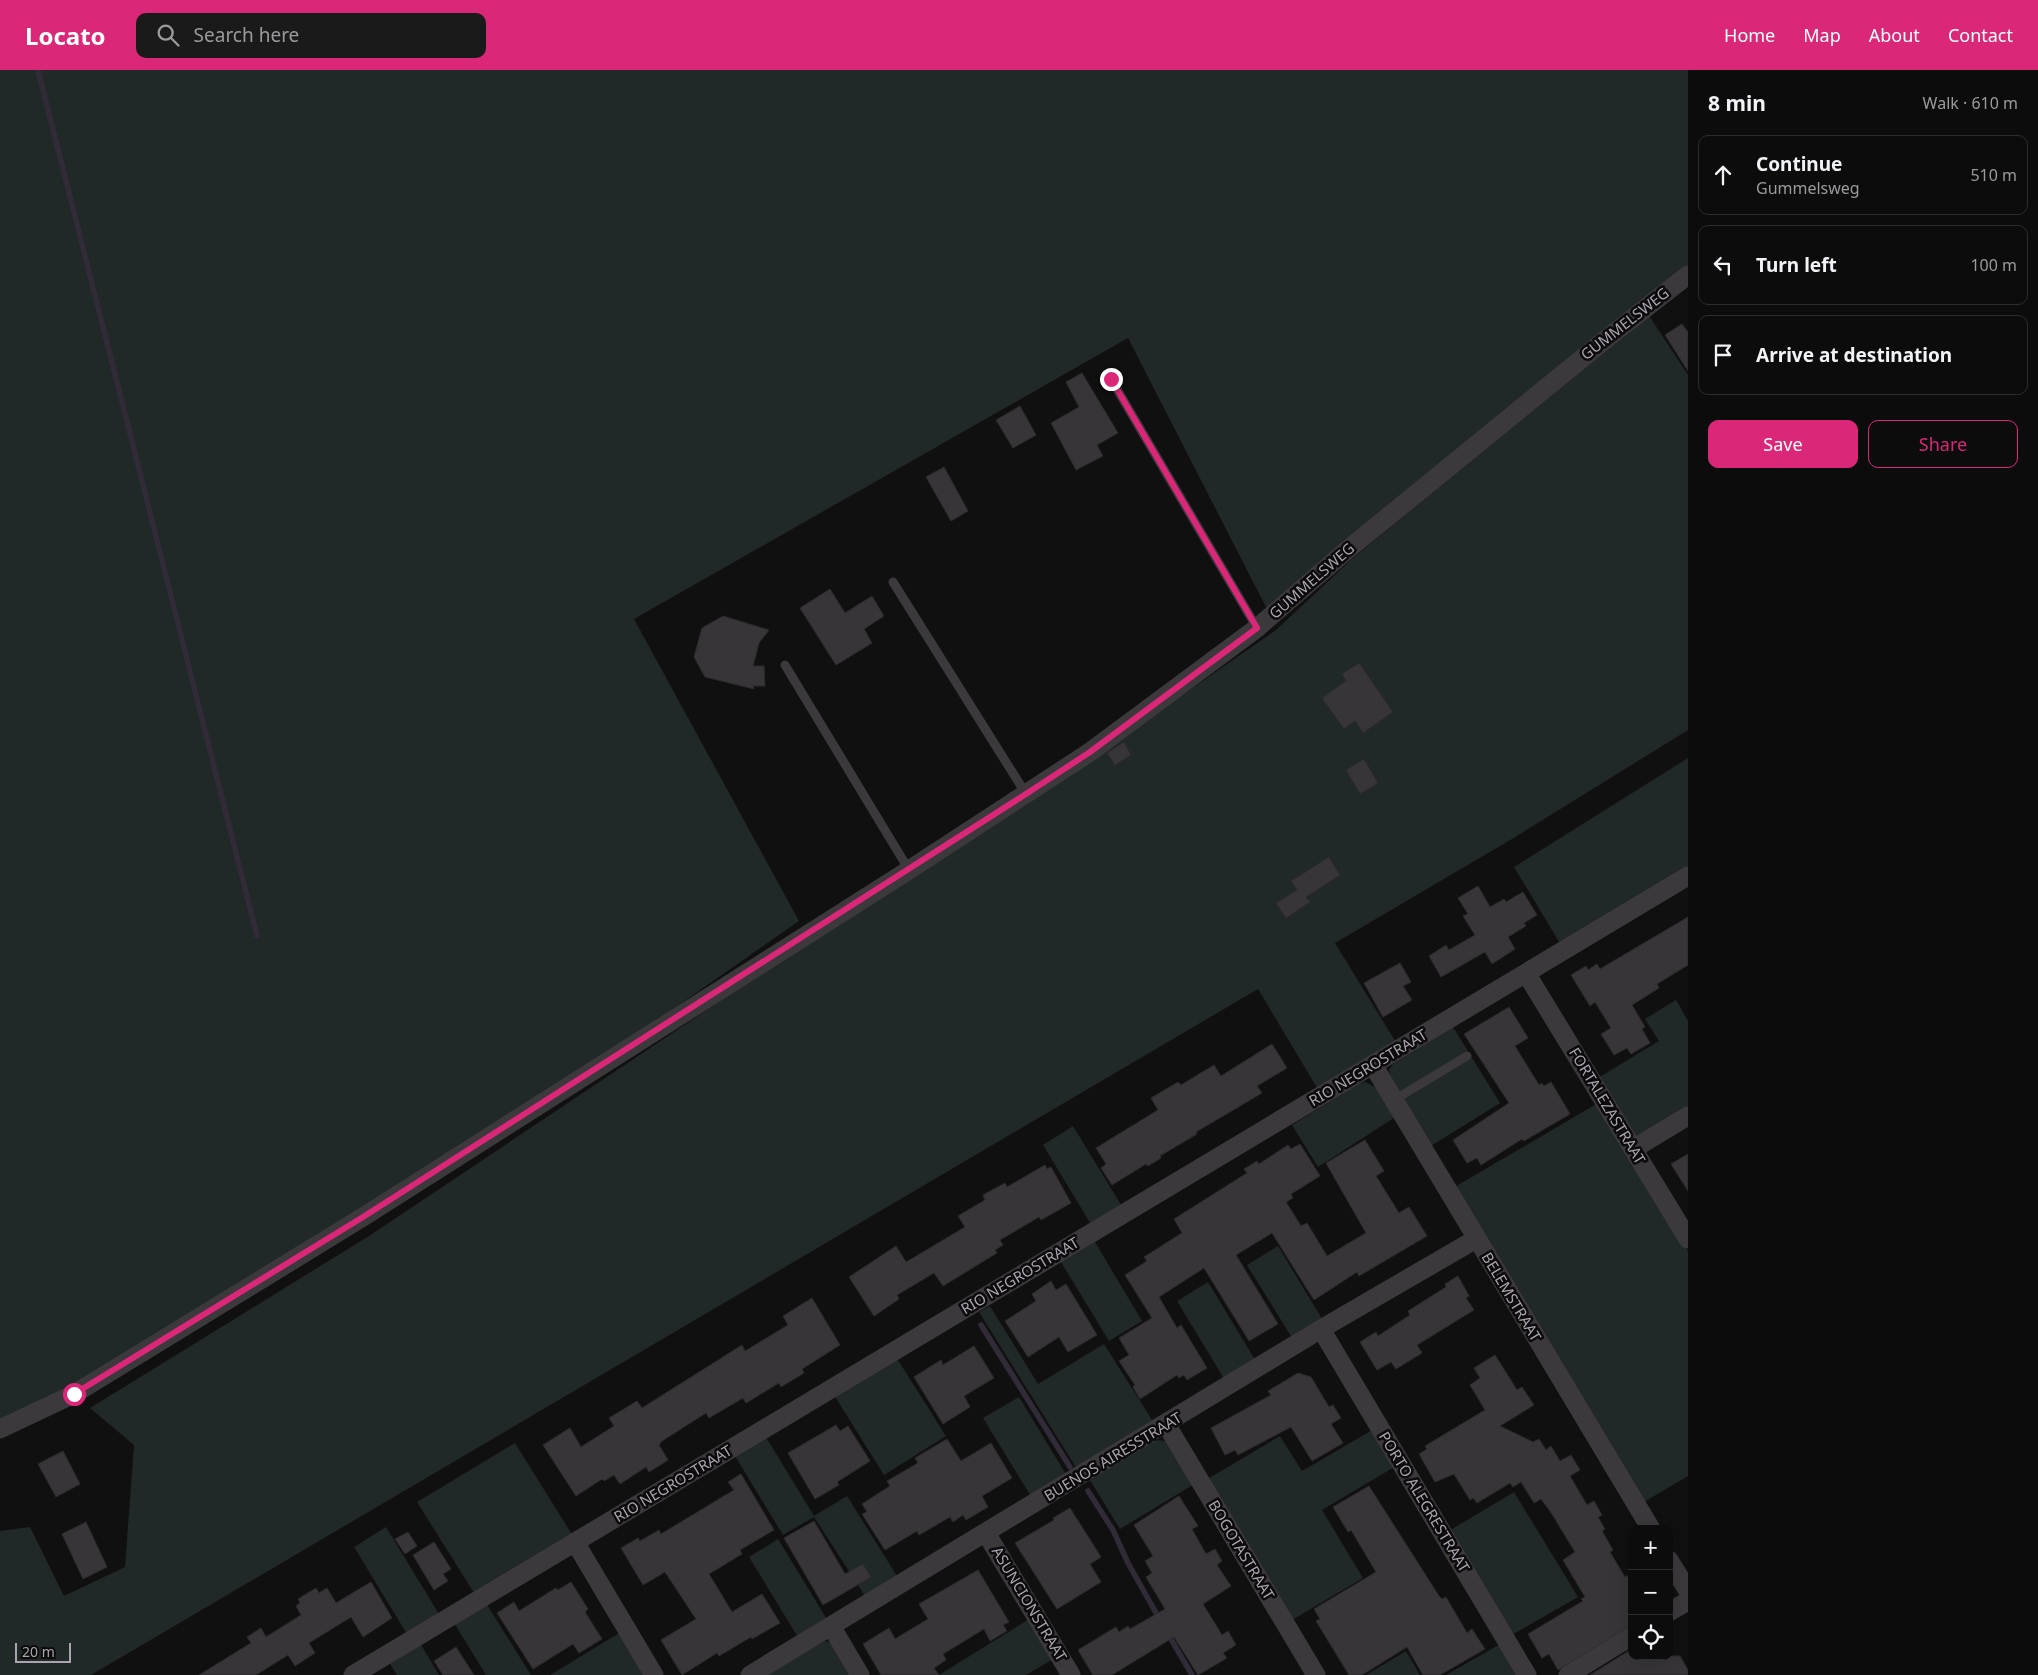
<!DOCTYPE html>
<meta charset="utf-8">
<style>
:root{--surface:#0d0c0d;--page:#1b1a1b;--text:#f1f3f6;--muted:#9a9b9d;--line:#2d2c2e;--accent:#db2777}
body{margin:0;font-family:"Noto Sans",sans-serif;background:var(--page);color:var(--text)}
.controls{position:absolute;right:15px;bottom:15px;display:grid;overflow:hidden;border-radius:10px;box-shadow:0 5px 20px #0002}
.controls button{width:45px;height:45px;display:grid;place-items:center;padding:0;border:0;border-bottom:1px solid var(--line);background:var(--surface);color:var(--text);font:25px sans-serif}
.scale{position:absolute;left:15px;bottom:12px;width:56px;box-sizing:border-box;padding-left:5px;border:2px solid #aca3b0;border-top:0;font-size:14px;line-height:18px;white-space:nowrap;color:#aca3b0;-webkit-text-stroke:4px #0c0b0c;paint-order:stroke}
.stop{position:absolute;width:15px;height:15px;margin:-11px;border:4px solid #db2777;border-radius:50%;background:#fff}
.stop.end{background:#db2777;border-color:#fff;box-shadow:0 1px 5px #0008}
.list{margin:0;padding:0;list-style:none}
h2{display:flex;justify-content:space-between;align-items:center;height:65px;margin:0;padding:0 20px;font-size:21px}
h2 small{font-size:16px;font-weight:400;color:var(--muted)}
.list li{display:grid;grid-template-columns:32px 1fr auto;gap:15px;align-items:center;box-sizing:border-box;height:80px;margin:0 10px 10px;padding:0 10px;border:1px solid var(--line);border-radius:10px}
.list b{display:block;font-size:19px;white-space:nowrap}
.list p{margin:0;font-size:16px;white-space:nowrap;color:var(--muted)}
.list em{font-size:16px;font-style:normal;color:var(--muted)}
.actions{display:flex;gap:10px;padding:15px 20px}
.actions a{flex:1;padding:11px 0;border:1px solid var(--accent);border-radius:10px;text-align:center;font-size:18px;color:var(--accent)}
.actions .main{background:var(--accent);color:#fff}
.icon{flex:none;width:28px;height:28px;fill:none;stroke:currentColor;stroke-width:2;stroke-linecap:round;stroke-linejoin:round}
.map{position:relative;flex:none;width:1688px;height:1605px;overflow:hidden}
header{display:flex;align-items:center;gap:30px;box-sizing:border-box;height:70px;padding:0 25px;background:var(--accent);color:#fff}
header strong{font-size:24px}
nav{display:flex;gap:28px;margin-inline-start:auto;font-size:18px}
.search{width:350px;height:45px;background:var(--page);display:flex;align-items:center;gap:12px;box-sizing:border-box;padding:0 18px;border-radius:10px;color:var(--muted);font-size:19px}
main{display:flex}
aside{flex:1;background:var(--surface)}
.map>svg:first-child{display:block}
.green{fill:#212828}
.lines{fill:none;stroke-linecap:round;stroke-linejoin:round}
.stream{stroke:#312b38;stroke-width:5.5}
.building{fill:#383538;stroke:#2d2a2d}
.service{stroke:#3c393d;stroke-width:9}
.minor{stroke:#3c393d;stroke-width:19}
.route{stroke:#db2777;stroke-width:6}
.labels{text-anchor:middle;stroke-width:5;stroke-linejoin:round;paint-order:stroke}
.street-label{font-size:15px;fill:#aca3b0;stroke:#0c0b0c}
</style>
<header>
<strong>Locato</strong>
<div class="search"><svg class="icon" aria-label="search" viewBox="0 0 24 24"><circle cx="10" cy="10" r="6"/><path d="M15 15l6 6"/></svg>Search here</div>
<nav><a>Home</a><a>Map</a><a>About</a><a>Contact</a></nav>
</header>
<main>
<div class="map">
<svg width="1688" height="1605" viewBox="0 0 1688 1605">
<rect width="100%" height="100%" fill="#111011"/>
<path class="green" d="M 0,0 L 1688,0 L 1688,200 L 1267,539 L 1128,268 L 634,549 L 799,851 L 361,1157 L 0,1368 Z
M 1648,244 L 1688,305 L 1688,660 L 1512,769 L 1335,873 L 1397,974 L 1319,1021 L 1258,919 L 91,1605 L 0,1605 L 0,1461 L 30,1457 L 64,1526 L 125,1497 L 134,1375 L 90,1338 L 369,1166 L 810,871 L 1092,688 L 1276,560 L 1351,490 Z
M 1688,688 L 1688,799 L 1561,875 L 1514,797 Z
M 1676,930 L 1688,951 L 1688,1038 L 1636,1066 L 1598,1008 L 1659,971 L 1645,949 Z
M 1453,957 L 1500,1033 L 1431,1076 L 1391,1009 L 1389,1000 L 1393,994 Z
M 1365,1012 L 1377,1018 L 1394,1048 L 1318,1097 L 1292,1055 L 1358,1014 Z
M 1598,1033 L 1688,1181 L 1688,1406 L 1644,1432 L 1453,1118 Z
M 1073,1056 L 1123,1138 L 1092,1156 L 1043,1075 Z
M 1095,1172 L 1142,1251 L 1109,1271 L 1061,1192 Z
M 1278,1176 L 1324,1252 L 1294,1271 L 1247,1195 Z
M 1208,1212 L 1257,1293 L 1226,1312 L 1177,1231 Z
M 990,1236 L 1038,1314 L 1104,1274 L 1154,1353 L 1077,1399 L 979,1242 Z
M 896,1287 L 946,1366 L 884,1405 L 834,1325 Z
M 1019,1327 L 1067,1406 L 1032,1428 L 983,1348 Z
M 1374,1359 L 1396,1396 L 1322,1440 L 1363,1508 L 1292,1550 L 1206,1410 L 1280,1366 L 1302,1401 Z
M 766,1367 L 814,1446 L 847,1426 L 897,1506 L 865,1526 L 814,1447 L 783,1465 L 735,1386 Z
M 1153,1370 L 1168,1371 L 1196,1413 L 1120,1459 L 1088,1407 Z
M 515,1373 L 573,1466 L 476,1526 L 417,1432 Z
M 1514,1422 L 1578,1527 L 1510,1566 L 1447,1462 Z
M 386,1457 L 439,1544 L 407,1564 L 354,1477 Z
M 778,1469 L 828,1551 L 799,1569 L 749,1487 Z
M 486,1533 L 531,1605 L 486,1605 L 454,1553 Z
M 1031,1548 L 1055,1588 L 1026,1605 L 939,1605 Z
M 621,1562 L 646,1605 L 550,1605 Z
M 825,1571 L 833,1573 L 854,1605 L 759,1605 Z
M 420,1573 L 439,1605 L 397,1605 L 389,1592 Z
M 1502,1573 L 1521,1605 L 1446,1605 Z
M 1406,1581 L 1420,1605 L 1366,1605 Z"/>
<g class="lines">
<path class="stream" d="M 38,0 L 257,866
M 981,1255 L 1070,1397
M 1088,1421 L 1113,1460 L 1128,1493 L 1160,1550
M 1168,1564 L 1192,1605"/>
</g>
<path class="building" d="M 1682,254 L 1688,262 L 1688,301 L 1665,265 Z
M 1082,303 L 1118,363 L 1097,375 L 1103,386 L 1076,400 L 1051,353 L 1079,337 L 1066,312 Z
M 1020,336 L 1036,365 L 1013,378 L 996,350 Z
M 944,397 L 968,441 L 951,451 L 926,407 Z
M 830,519 L 845,543 L 872,526 L 884,546 L 864,559 L 872,573 L 836,595 L 800,538 Z
M 723,546 L 769,560 L 759,573 L 753,596 L 764,596 L 765,616 L 753,616 L 754,619 L 705,607 L 694,587 L 702,558 Z
M 1359,593 L 1393,642 L 1363,663 L 1355,651 L 1344,659 L 1322,628 L 1346,611 L 1342,604 Z
M 1124,672 L 1131,685 L 1115,695 L 1107,683 Z
M 1364,689 L 1378,713 L 1360,724 L 1346,700 Z
M 1329,787 L 1340,805 L 1306,827 L 1310,832 L 1286,848 L 1276,833 L 1297,820 L 1291,811 Z
M 1478,816 L 1490,837 L 1504,829 L 1506,832 L 1523,822 L 1537,845 L 1524,853 L 1526,856 L 1508,867 L 1515,879 L 1492,894 L 1485,882 L 1441,907 L 1429,886 L 1446,875 L 1449,880 L 1475,865 L 1463,846 L 1468,844 L 1458,828 Z
M 1688,847 L 1688,895 L 1657,914 L 1659,918 L 1632,935 L 1645,957 L 1642,959 L 1650,973 L 1631,984 L 1627,978 L 1614,985 L 1601,964 L 1611,958 L 1595,932 L 1590,936 L 1571,905 L 1586,896 L 1588,900 L 1597,894 L 1600,899 Z
M 1400,893 L 1411,912 L 1403,916 L 1412,930 L 1383,947 L 1364,913 Z
M 1509,937 L 1528,968 L 1515,976 L 1539,1015 L 1542,1013 L 1544,1016 L 1551,1012 L 1570,1044 L 1524,1071 L 1522,1069 L 1481,1095 L 1477,1088 L 1467,1093 L 1453,1070 L 1509,1033 L 1464,964 Z
M 1272,974 L 1287,998 L 1257,1016 L 1262,1023 L 1196,1062 L 1197,1064 L 1160,1086 L 1161,1088 L 1148,1096 L 1146,1094 L 1112,1115 L 1101,1098 L 1106,1094 L 1096,1078 L 1158,1040 L 1151,1028 L 1178,1012 L 1181,1015 L 1214,995 L 1221,1006 Z
M 1365,1070 L 1384,1101 L 1376,1106 L 1399,1143 L 1409,1137 L 1427,1166 L 1359,1206 L 1357,1202 L 1314,1230 L 1272,1163 L 1236,1185 L 1278,1254 L 1249,1271 L 1204,1198 L 1159,1227 L 1177,1258 L 1181,1255 L 1207,1298 L 1187,1310 L 1184,1305 L 1179,1308 L 1177,1305 L 1140,1329 L 1133,1317 L 1135,1315 L 1119,1291 L 1129,1285 L 1119,1268 L 1152,1248 L 1125,1205 L 1147,1191 L 1144,1187 L 1182,1163 L 1174,1149 L 1247,1103 L 1244,1099 L 1257,1091 L 1259,1094 L 1288,1075 L 1291,1079 L 1300,1074 L 1320,1106 L 1291,1124 L 1293,1128 L 1286,1132 L 1301,1156 L 1307,1153 L 1327,1186 L 1366,1163 L 1326,1093 Z
M 1688,1084 L 1688,1121 L 1671,1094 Z
M 1045,1095 L 1047,1099 L 1051,1097 L 1071,1133 L 1041,1150 L 1039,1147 L 1000,1170 L 1003,1175 L 995,1180 L 997,1183 L 943,1216 L 934,1203 L 897,1225 L 899,1229 L 874,1246 L 849,1207 L 896,1176 L 906,1192 L 913,1188 L 965,1157 L 958,1146 L 985,1130 L 983,1125 L 1005,1113 L 1007,1117 Z
M 1458,1206 L 1469,1226 L 1466,1228 L 1474,1240 L 1417,1275 L 1422,1283 L 1396,1299 L 1391,1292 L 1377,1300 L 1360,1272 L 1376,1262 L 1378,1266 L 1410,1245 L 1408,1241 L 1446,1217 L 1445,1214 Z
M 1051,1211 L 1056,1220 L 1066,1214 L 1097,1265 L 1068,1282 L 1059,1267 L 1028,1287 L 1005,1251 L 1036,1231 L 1032,1224 Z
M 812,1228 L 840,1275 L 802,1299 L 804,1303 L 781,1317 L 779,1313 L 746,1333 L 743,1328 L 709,1348 L 706,1343 L 662,1371 L 659,1375 L 668,1390 L 649,1402 L 646,1397 L 620,1414 L 614,1405 L 604,1411 L 602,1409 L 576,1426 L 543,1375 L 570,1358 L 581,1377 L 614,1356 L 609,1348 L 637,1331 L 642,1338 L 742,1275 L 745,1281 L 788,1255 L 783,1246 Z
M 974,1276 L 994,1308 L 964,1326 L 970,1337 L 943,1354 L 914,1307 L 941,1290 L 943,1295 Z
M 1495,1285 L 1517,1320 L 1522,1317 L 1534,1335 L 1500,1356 L 1533,1372 L 1539,1369 L 1546,1380 L 1551,1376 L 1560,1391 L 1571,1385 L 1580,1400 L 1570,1406 L 1587,1435 L 1594,1431 L 1602,1445 L 1598,1447 L 1605,1459 L 1602,1461 L 1613,1480 L 1610,1482 L 1625,1507 L 1632,1503 L 1632,1555 L 1558,1600 L 1549,1584 L 1542,1588 L 1528,1564 L 1583,1531 L 1581,1529 L 1585,1527 L 1563,1490 L 1575,1482 L 1550,1441 L 1541,1429 L 1534,1433 L 1521,1412 L 1513,1417 L 1510,1413 L 1477,1433 L 1473,1428 L 1470,1430 L 1454,1404 L 1435,1412 L 1419,1384 L 1427,1379 L 1425,1376 L 1485,1340 L 1470,1315 L 1480,1308 L 1474,1298 Z
M 1298,1303 L 1311,1307 L 1329,1337 L 1333,1335 L 1341,1348 L 1331,1354 L 1343,1373 L 1312,1391 L 1291,1357 L 1238,1385 L 1235,1380 L 1225,1385 L 1211,1358 L 1271,1325 L 1268,1321 Z
M 836,1355 L 840,1361 L 848,1356 L 870,1391 L 837,1412 L 839,1415 L 815,1429 L 788,1383 Z
M 947,1369 L 961,1391 L 991,1373 L 1012,1408 L 982,1426 L 988,1437 L 966,1450 L 963,1445 L 953,1452 L 950,1447 L 919,1465 L 917,1461 L 885,1480 L 862,1444 L 867,1442 L 862,1434 L 890,1416 L 887,1411 L 918,1393 L 915,1388 Z
M 63,1381 L 80,1414 L 56,1427 L 38,1394 Z
M 741,1404 L 774,1460 L 740,1480 L 742,1484 L 709,1504 L 732,1542 L 762,1524 L 780,1553 L 752,1569 L 751,1567 L 719,1586 L 717,1583 L 682,1605 L 661,1570 L 696,1549 L 665,1502 L 643,1515 L 621,1478 L 638,1468 L 640,1471 L 659,1460 L 661,1464 L 734,1420 L 728,1412 Z
M 1369,1416 L 1439,1526 L 1442,1529 L 1446,1527 L 1467,1563 L 1472,1559 L 1485,1579 L 1440,1605 L 1423,1605 L 1407,1577 L 1362,1605 L 1349,1605 L 1316,1551 L 1320,1549 L 1314,1539 L 1376,1502 L 1351,1460 L 1348,1462 L 1333,1437 Z
M 1179,1426 L 1198,1456 L 1192,1459 L 1206,1484 L 1215,1479 L 1222,1491 L 1217,1495 L 1231,1516 L 1203,1534 L 1222,1565 L 1228,1561 L 1236,1575 L 1223,1583 L 1227,1588 L 1198,1605 L 1174,1567 L 1112,1605 L 1093,1605 L 1078,1580 L 1116,1557 L 1119,1562 L 1128,1556 L 1130,1559 L 1165,1539 L 1146,1507 L 1152,1503 L 1145,1491 L 1153,1486 L 1134,1455 Z
M 1070,1438 L 1101,1487 L 1090,1494 L 1101,1512 L 1057,1539 L 1015,1473 L 1054,1450 L 1053,1448 Z
M 814,1451 L 845,1504 L 863,1494 L 871,1507 L 823,1535 L 784,1468 Z
M 86,1452 L 107,1497 L 83,1509 L 62,1464 Z
M 408,1462 L 417,1476 L 405,1484 L 395,1469 Z
M 434,1472 L 451,1499 L 443,1504 L 448,1511 L 434,1520 L 413,1485 Z
M 978,1500 L 1009,1552 L 1003,1555 L 1007,1561 L 990,1571 L 984,1559 L 943,1584 L 946,1590 L 934,1598 L 939,1605 L 881,1605 L 863,1574 L 889,1558 L 895,1569 L 928,1549 L 919,1534 Z
M 371,1512 L 392,1548 L 363,1567 L 351,1547 L 309,1573 L 315,1583 L 295,1596 L 288,1585 L 256,1605 L 199,1605 L 251,1573 L 247,1567 L 261,1558 L 266,1567 L 301,1545 L 296,1536 L 300,1533 L 298,1529 L 316,1518 L 319,1523 L 327,1518 L 336,1533 Z
M 571,1512 L 588,1539 L 585,1542 L 602,1569 L 579,1583 L 573,1574 L 533,1599 L 497,1543 L 514,1532 L 519,1541 L 556,1518 L 558,1520 Z
M 456,1577 L 474,1605 L 443,1605 L 434,1591 Z
M 1632,1579 L 1632,1586 L 1680,1586 L 1688,1600 L 1688,1605 L 1590,1605 Z"/>
<g class="lines">
<path class="service" d="M 1111,309 L 1257,558
M 893,512 L 1026,724
M 785,595 L 909,800
M 1394,1030 L 1467,986"/>
<path class="minor" d="M 1526,903 L 1688,1169
M 1373,995 L 1651,1459
M 1633,1079 L 1688,1046
M 1321,1259 L 1527,1605
M 1166,1354 L 1316,1605
M 0,1359 L 74,1324 L 363,1147 L 909,800 L 1090,682 L 1257,558 L 1346,481 L 1606,269 L 1688,205
M 986,1463 L 1071,1605
M 575,1472 L 654,1605
M 1669,1490 L 1688,1521
M 1669,1542 L 1688,1531
M 831,1556 L 860,1605
M 353,1605 L 1688,806
M 750,1605 L 1321,1259 L 1476,1169
M 1568,1605 L 1632,1566"/>
</g>
<g class="lines">
<path class="route" d="M 74,1324 L 363,1147 L 1026,724 L 1090,682 L 1257,558 L 1111,309"/>
</g>
<g class="labels">
<g class="street-label">
<text transform="translate(1625 254) rotate(-38)" y="5">GUMMELSWEG</text>
<text transform="translate(1312 511) rotate(-41)" y="5">GUMMELSWEG</text>
<text transform="translate(1368 998) rotate(-31)" y="5">RIO NEGROSTRAAT</text>
<text transform="translate(1607 1036) rotate(59)" y="5">FORTALEZASTRAAT</text>
<text transform="translate(1020 1206) rotate(-31)" y="5">RIO NEGROSTRAAT</text>
<text transform="translate(1511 1227) rotate(59)" y="5">BELEMSTRAAT</text>
<text transform="translate(1113 1387) rotate(-31)" y="5">BUENOS AIRESSTRAAT</text>
<text transform="translate(673 1414) rotate(-31)" y="5">RIO NEGROSTRAAT</text>
<text transform="translate(1424 1432) rotate(59)" y="5">PORTO ALEGRESTRAAT</text>
<text transform="translate(1241 1480) rotate(59)" y="5">BOGOTASTRAAT</text>
<text transform="translate(1029 1534) rotate(59)" y="5">ASUNCIONSTRAAT</text>
</g>
</g>
</svg>
<div class="controls">
<button>+</button>
<button>−</button>
<button><svg class="icon" aria-label="locate" viewBox="0 0 24 24"><circle cx="12" cy="12" r="6"/><path d="M12 2v4M12 18v4M2 12h4M18 12h4"/></svg></button>
</div>
<div class="scale">20 m</div>
<div class="stop" style="left:74px;top:1324px"></div>
<div class="stop end" style="left:1111px;top:309px"></div>
</div>
<aside>
<h2>8 min<small>Walk · 610 m</small></h2>
<ul class="list">
<li><svg class="icon" aria-label="ahead" viewBox="0 0 24 24"><path d="M12 20V5M6 11l6-6 6 6"/></svg><div><b>Continue</b><p>Gummelsweg</p></div><em>510 m</em></li>
<li><svg class="icon" aria-label="left" viewBox="0 0 24 24"><path d="M17 20v-9H6M10 6l-5 5 5 5"/></svg><div><b>Turn left</b></div><em>100 m</em></li>
<li><svg class="icon" aria-label="arrive" viewBox="0 0 24 24"><path d="M6 21V4h12l-3 4 3 4H6"/></svg><div><b>Arrive at destination</b></div></li>
</ul>
<div class="actions"><a class="main">Save</a><a>Share</a></div>
</aside>
</main>
